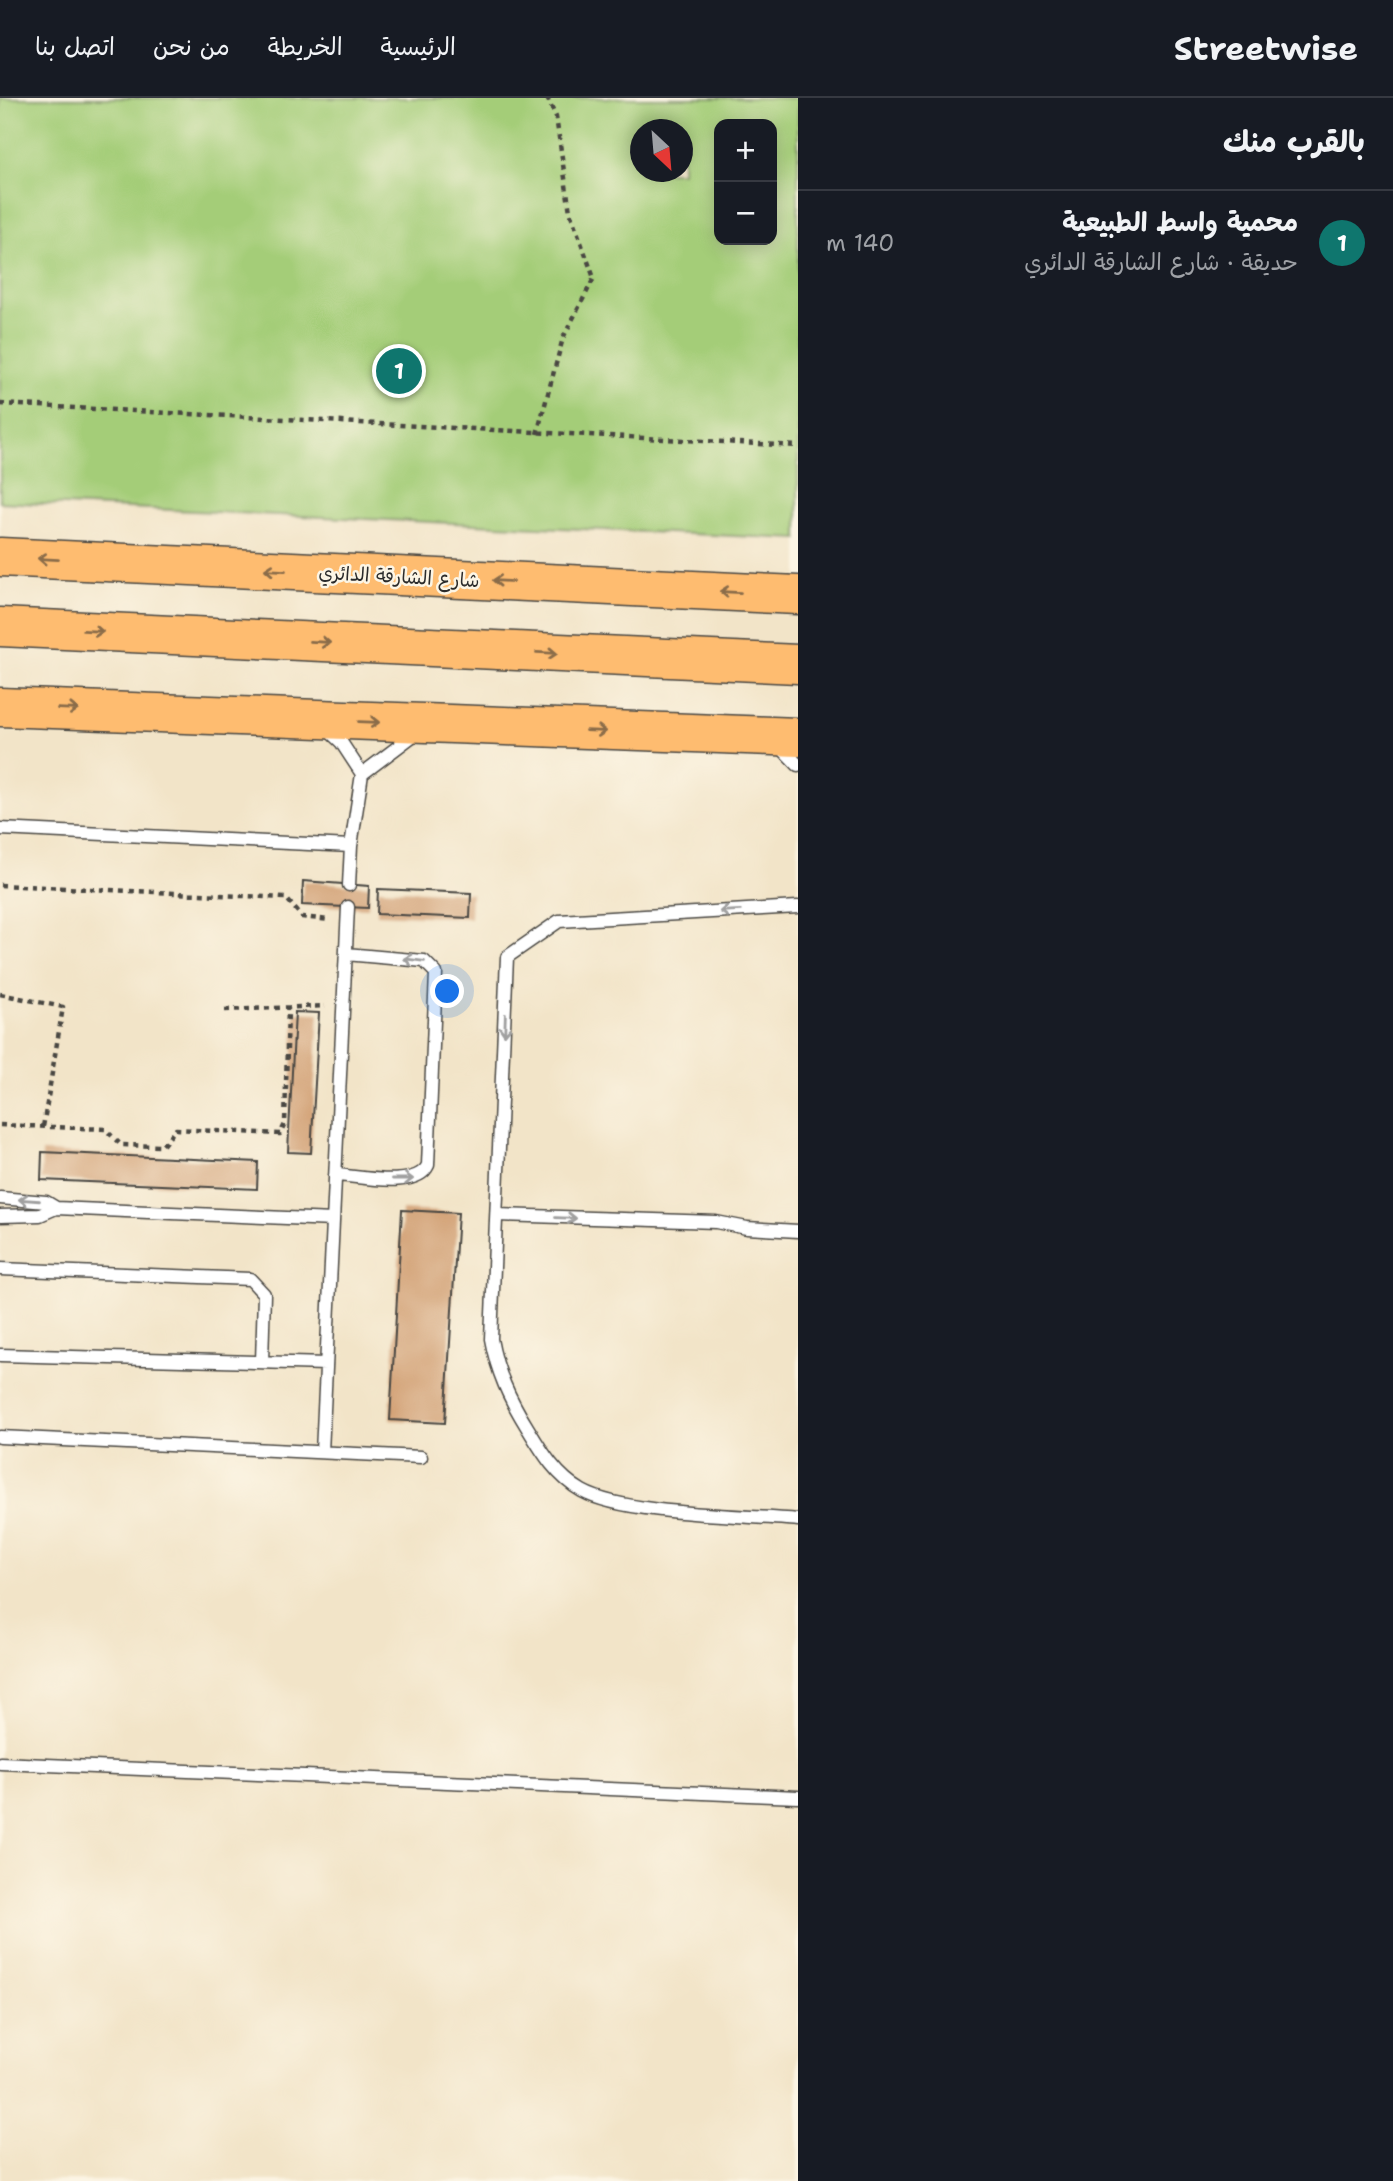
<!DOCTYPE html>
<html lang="ar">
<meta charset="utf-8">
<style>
:root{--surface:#171b24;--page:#20242c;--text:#f1f3f6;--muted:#9ea1a6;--line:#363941;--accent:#0f766e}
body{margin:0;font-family:"Shantell Sans","Playpen Sans Arabic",sans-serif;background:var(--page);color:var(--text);direction:rtl}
.controls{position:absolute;right:21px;top:21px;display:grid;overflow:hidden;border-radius:14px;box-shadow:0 4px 18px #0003}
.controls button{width:63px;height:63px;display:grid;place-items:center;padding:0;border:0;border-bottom:2px solid var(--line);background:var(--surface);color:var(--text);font:35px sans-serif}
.compass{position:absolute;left:630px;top:21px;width:63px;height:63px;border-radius:50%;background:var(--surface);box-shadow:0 4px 18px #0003;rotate:154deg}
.you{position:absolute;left:448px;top:894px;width:24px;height:24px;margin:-18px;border:5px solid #fff;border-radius:50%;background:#1a73e8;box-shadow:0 0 0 10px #1a73e833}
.badge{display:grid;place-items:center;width:46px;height:46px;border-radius:50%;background:var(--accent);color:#fff;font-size:23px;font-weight:700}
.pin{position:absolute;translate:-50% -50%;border:4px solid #fff;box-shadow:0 2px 7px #0006}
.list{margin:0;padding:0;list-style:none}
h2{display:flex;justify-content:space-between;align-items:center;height:91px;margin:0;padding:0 28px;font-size:30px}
h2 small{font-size:23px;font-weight:400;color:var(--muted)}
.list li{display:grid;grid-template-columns:46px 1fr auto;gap:21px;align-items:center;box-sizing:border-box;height:105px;padding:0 28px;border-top:2px solid var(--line)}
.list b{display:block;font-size:26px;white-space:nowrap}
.list p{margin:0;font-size:23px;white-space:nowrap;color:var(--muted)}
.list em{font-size:23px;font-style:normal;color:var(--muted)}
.map{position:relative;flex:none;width:798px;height:2083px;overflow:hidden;direction:ltr}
header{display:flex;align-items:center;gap:42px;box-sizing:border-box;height:98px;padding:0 35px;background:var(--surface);border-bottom:2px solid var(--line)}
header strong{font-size:33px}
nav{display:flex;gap:38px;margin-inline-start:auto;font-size:24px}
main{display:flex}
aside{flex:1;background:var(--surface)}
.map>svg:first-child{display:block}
.green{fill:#a4cd78;stroke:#687c52;stroke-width:2;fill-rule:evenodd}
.building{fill:#d2a074}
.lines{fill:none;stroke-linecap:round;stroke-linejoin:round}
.service-casing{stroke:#494743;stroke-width:15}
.motorway-casing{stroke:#494743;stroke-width:41}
.path{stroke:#494743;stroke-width:4.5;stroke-dasharray:5 5;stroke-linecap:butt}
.service{stroke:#fff;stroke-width:12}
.motorway{stroke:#febc70;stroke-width:38}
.oneway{stroke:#8a6c4a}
.oneway2{stroke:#a0a0a0}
.labels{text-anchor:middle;stroke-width:5;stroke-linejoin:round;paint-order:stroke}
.street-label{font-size:19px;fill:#2b2b2b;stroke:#fcf5e5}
</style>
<header>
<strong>Streetwise</strong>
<nav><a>الرئيسية</a><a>الخريطة</a><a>من نحن</a><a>اتصل بنا</a></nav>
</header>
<main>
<aside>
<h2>بالقرب منك<small></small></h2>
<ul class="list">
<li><span class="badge">1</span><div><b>محمية واسط الطبيعية</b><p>حديقة · شارع الشارقة الدائري</p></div><em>140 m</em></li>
</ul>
</aside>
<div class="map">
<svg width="798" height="2083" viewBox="0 0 798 2083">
<rect width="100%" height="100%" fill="#fcf5e5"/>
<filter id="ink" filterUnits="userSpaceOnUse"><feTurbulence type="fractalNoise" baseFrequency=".0143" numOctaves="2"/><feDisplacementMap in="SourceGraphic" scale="14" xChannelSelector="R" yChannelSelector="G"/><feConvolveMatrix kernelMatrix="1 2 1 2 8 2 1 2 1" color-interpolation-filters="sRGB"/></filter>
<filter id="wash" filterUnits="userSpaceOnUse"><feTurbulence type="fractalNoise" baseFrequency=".00686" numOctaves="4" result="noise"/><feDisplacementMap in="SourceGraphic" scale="28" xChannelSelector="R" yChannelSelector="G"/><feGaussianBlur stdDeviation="1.57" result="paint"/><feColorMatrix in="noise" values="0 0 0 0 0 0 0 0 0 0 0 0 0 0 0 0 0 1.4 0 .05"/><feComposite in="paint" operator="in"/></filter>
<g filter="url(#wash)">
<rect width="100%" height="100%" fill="#f2e4c8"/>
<path class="green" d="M 0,0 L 798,0 L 798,441 L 0,404 ZM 719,26 L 772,26 L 772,142 L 719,142 ZM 640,32 L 682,32 L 682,74 L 640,74 Z"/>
<g id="blocks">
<path class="building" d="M 303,783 L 369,788 L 368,810 L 302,807 Z
M 378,791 L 471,795 L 470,820 L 377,816 Z
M 295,914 L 319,915 L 311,1055 L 288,1054 Z
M 42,1054 L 258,1064 L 257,1091 L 41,1082 Z
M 402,1112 L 458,1115 L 445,1325 L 390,1322 Z"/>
</g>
</g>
<g filter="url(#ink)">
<use href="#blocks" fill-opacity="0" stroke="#494743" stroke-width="2"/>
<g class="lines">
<g class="service-casing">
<path id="service" d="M 326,630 L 341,644 L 362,676
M 778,646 L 798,667
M 0,731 L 351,748
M 349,787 L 351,748 L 362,676 L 415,636
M 798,809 L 559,823 L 507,859 L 491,1241 C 497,1274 509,1300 527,1329 C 542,1354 556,1378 582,1393 C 625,1417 745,1417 798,1422
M 335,1077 C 359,1078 417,1092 428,1067 L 436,875 L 424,863 L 346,856
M 0,1100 L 46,1104 L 56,1110
M 498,1117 L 716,1124 L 747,1130 L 798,1133
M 0,1118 L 40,1117 L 56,1110 L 333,1122
M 0,1171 L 250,1181 L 264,1196 L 262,1264
M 0,1257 L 326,1266
M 0,1339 L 421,1359
M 322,1354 L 348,809
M 0,1665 L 798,1699"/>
</g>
<g class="motorway-casing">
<path id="motorway" d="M 0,459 L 798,497
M 0,529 L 798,566
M 0,609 L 798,639"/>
</g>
<path class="path" d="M 0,306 L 798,348
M 537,336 L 563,240 L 594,180 L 570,114 L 556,19 L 547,0
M 0,787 L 286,800 L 302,819 L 329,822
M 0,896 L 63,909 L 43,1029
M 225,912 L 325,908
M 0,1027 L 105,1031 L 121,1047 L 162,1048 L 176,1031 L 280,1036 L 285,1026 L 288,910"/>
<use href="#service" class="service"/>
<use href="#motorway" class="motorway"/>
</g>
<defs><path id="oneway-shaft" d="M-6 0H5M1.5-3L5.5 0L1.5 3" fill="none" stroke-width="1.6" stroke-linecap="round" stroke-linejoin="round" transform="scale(1.75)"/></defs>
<g class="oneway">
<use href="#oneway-shaft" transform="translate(48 461) rotate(-177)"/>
<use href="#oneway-shaft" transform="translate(275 472) rotate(-177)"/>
<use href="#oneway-shaft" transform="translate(503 483) rotate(-177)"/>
<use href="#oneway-shaft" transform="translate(730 494) rotate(-177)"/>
<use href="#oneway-shaft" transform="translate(93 533) rotate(3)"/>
<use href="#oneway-shaft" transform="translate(320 544) rotate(3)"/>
<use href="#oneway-shaft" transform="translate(547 555) rotate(3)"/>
<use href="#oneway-shaft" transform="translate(68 611) rotate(2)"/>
<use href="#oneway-shaft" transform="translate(369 624) rotate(2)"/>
<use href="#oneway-shaft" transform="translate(596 633) rotate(2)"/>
</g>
<g class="oneway2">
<use href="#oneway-shaft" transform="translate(730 813) rotate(177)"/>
<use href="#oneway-shaft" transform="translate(414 862) rotate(-173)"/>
<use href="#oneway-shaft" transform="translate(505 927) rotate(92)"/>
<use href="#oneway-shaft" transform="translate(403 1081)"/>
<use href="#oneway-shaft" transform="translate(29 1102) rotate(-176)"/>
<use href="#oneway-shaft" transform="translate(566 1120) rotate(2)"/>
</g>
</g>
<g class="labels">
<g class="street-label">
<text transform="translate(399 478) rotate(3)" y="7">شارع الشارقة الدائري</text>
</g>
</g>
</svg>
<div class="controls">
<button>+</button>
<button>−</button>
</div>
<svg class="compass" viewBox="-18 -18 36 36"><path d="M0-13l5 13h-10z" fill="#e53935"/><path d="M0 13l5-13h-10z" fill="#9ea1a6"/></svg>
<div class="you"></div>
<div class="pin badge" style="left:399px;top:273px">1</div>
</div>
</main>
